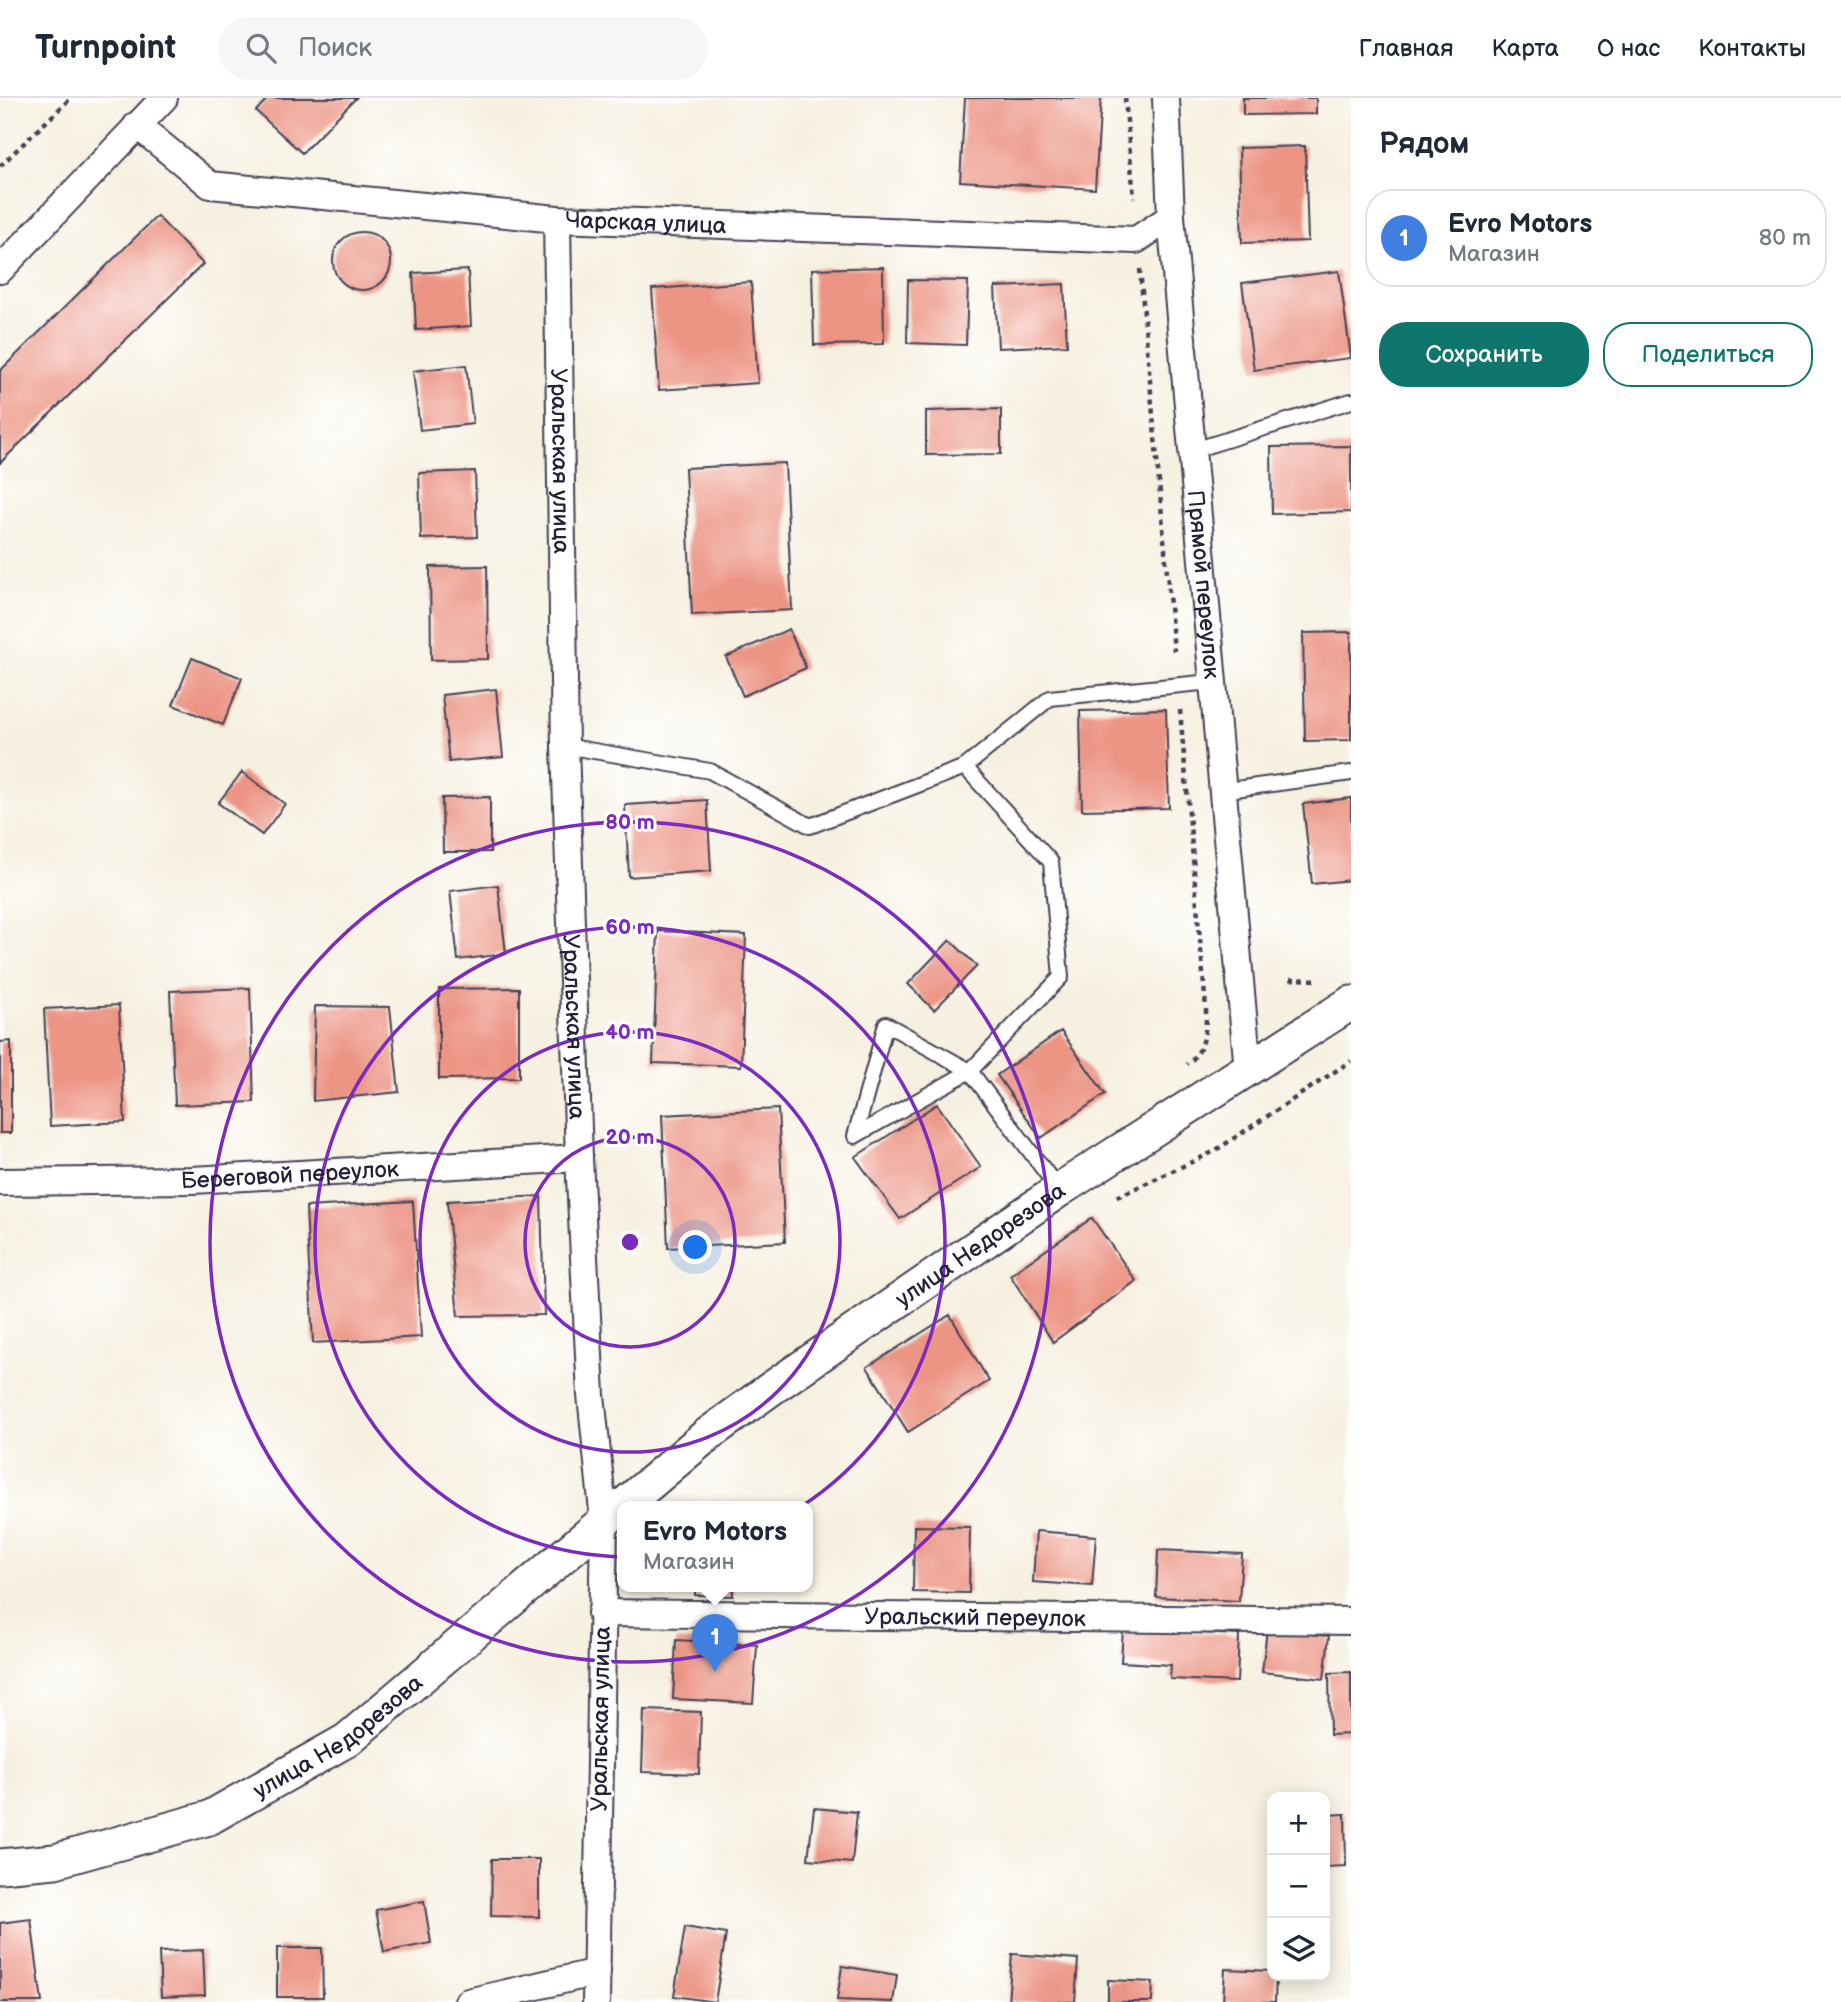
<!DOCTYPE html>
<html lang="ru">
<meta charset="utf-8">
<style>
:root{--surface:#fff;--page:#f6f6f7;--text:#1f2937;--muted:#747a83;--line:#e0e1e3;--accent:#0f766e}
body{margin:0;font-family:"Balsamiq Sans",sans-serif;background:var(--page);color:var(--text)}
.controls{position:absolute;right:21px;bottom:21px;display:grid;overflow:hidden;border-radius:14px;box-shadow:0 4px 18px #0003}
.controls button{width:63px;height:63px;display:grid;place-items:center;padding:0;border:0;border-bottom:2px solid var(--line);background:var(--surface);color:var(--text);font:35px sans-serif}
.you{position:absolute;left:696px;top:1150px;width:24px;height:24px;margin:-18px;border:5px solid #fff;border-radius:50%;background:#1a73e8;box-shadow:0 0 0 10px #1a73e833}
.badge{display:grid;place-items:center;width:46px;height:46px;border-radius:50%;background:var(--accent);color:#fff;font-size:23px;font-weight:700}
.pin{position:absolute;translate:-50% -58px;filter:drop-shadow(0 2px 4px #0008)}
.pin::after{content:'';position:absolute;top:37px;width:24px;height:21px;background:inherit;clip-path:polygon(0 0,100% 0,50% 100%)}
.popup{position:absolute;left:617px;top:1403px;width:196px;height:91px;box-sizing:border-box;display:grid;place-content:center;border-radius:14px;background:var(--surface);filter:drop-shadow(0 2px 5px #0005);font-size:23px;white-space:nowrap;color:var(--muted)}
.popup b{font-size:26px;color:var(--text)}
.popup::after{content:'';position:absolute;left:50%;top:100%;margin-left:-14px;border:14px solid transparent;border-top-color:var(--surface)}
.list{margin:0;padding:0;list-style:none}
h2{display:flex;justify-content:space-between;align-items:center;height:91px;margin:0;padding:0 28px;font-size:30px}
h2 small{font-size:23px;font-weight:400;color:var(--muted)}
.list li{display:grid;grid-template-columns:46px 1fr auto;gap:21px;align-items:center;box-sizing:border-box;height:98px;margin:0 14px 14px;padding:0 14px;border:2px solid var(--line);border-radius:28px}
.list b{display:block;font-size:26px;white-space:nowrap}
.list p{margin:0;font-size:23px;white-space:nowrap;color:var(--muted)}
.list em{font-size:23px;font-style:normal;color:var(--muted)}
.actions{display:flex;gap:14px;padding:21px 28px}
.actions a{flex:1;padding:16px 0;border:2px solid var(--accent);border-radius:28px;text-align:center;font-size:24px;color:var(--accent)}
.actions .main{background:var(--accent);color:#fff}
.icon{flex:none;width:38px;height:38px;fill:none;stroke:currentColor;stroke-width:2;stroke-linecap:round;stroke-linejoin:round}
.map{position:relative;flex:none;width:1351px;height:1904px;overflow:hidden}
header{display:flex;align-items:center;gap:42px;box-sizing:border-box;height:98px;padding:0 35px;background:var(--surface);border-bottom:2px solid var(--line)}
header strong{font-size:33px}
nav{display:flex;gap:38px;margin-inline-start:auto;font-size:24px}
.search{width:490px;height:63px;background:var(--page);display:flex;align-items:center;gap:18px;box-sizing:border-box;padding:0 24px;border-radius:38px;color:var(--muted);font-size:26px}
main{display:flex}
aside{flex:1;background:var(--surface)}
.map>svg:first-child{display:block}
.building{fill:#ec9585}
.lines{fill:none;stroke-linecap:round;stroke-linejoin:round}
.service-casing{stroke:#424154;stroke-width:18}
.minor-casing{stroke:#424154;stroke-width:30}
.tertiary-casing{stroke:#424154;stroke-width:37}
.path{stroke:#424154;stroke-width:4.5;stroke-dasharray:5 5;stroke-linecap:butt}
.service{stroke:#fff;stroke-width:14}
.minor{stroke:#fff;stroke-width:26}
.tertiary{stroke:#fff;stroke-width:33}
.ring{fill:none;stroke:#7b2cbf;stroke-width:3.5}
.labels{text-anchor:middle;stroke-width:6;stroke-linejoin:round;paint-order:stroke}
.street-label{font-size:23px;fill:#22223b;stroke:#fff}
.centre{fill:#7b2cbf;stroke:#fff;stroke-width:3.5}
.ring-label{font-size:21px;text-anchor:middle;font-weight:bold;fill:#7b2cbf;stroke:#fff;stroke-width:6;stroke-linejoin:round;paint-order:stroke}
</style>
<header>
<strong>Turnpoint</strong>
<div class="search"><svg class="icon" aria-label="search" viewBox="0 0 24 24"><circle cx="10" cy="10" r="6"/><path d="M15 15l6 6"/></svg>Поиск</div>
<nav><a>Главная</a><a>Карта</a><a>О нас</a><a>Контакты</a></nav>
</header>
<main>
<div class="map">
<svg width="1351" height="1904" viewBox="0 0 1351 1904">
<rect width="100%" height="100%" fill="#fff"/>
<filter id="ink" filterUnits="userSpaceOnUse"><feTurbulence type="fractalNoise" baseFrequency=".0143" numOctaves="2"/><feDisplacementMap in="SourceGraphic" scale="14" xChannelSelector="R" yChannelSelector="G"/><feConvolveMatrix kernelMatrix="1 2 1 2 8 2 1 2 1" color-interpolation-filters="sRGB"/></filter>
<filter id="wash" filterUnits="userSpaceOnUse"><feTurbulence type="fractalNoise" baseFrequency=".00686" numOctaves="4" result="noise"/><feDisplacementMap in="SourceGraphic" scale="28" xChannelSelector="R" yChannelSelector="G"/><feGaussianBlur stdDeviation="1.57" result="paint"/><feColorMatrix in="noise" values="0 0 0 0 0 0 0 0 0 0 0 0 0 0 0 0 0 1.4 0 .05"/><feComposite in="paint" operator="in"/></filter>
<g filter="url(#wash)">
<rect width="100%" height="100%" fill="#f6f0e0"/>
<g id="blocks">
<path class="building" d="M 268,0 L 356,0 L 302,55 L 256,13 Z
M 965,0 L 1101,0 L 1095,91 L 960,83 Z
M 1243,0 L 1316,0 L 1316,16 L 1243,17 Z
M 1305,48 L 1308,143 L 1242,145 L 1239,50 Z
M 157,118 L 203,166 L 0,365 L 0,273 Z
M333 163a29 29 0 1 1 58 0a29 29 0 1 1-58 0Z
M 883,169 L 884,246 L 814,247 L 812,171 Z
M 468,172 L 471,228 L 416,232 L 413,175 Z
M 1339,173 L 1351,260 L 1254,272 L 1242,185 Z
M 908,182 L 968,183 L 966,247 L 907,245 Z
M 751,184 L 758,285 L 659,292 L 652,191 Z
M 1064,186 L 1067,247 L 998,250 L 995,189 Z
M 466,267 L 473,326 L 420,332 L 413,273 Z
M 1001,311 L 1001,356 L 926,357 L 926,313 Z
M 1351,348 L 1351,414 L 1272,416 L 1271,349 Z
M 785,365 L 792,512 L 692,517 L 685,370 Z
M 475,373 L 477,439 L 421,441 L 419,375 Z
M 487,468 L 488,561 L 431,562 L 430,469 Z
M 789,531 L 806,570 L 743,598 L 726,559 Z
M 1351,534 L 1351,642 L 1305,643 L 1303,535 Z
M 192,560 L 242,580 L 223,627 L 173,607 Z
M 496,591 L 503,659 L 449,664 L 442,597 Z
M 1166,611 L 1169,710 L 1082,712 L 1080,613 Z
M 242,674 L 285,706 L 262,737 L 218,705 Z
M 490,699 L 490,754 L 443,754 L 442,700 Z
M 1351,700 L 1351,782 L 1312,786 L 1303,706 Z
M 707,702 L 711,773 L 629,779 L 625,707 Z
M 498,787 L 506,856 L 458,862 L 450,793 Z
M 658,833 L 746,837 L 741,968 L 653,965 Z
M 950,842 L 977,868 L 934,912 L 908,886 Z
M 250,890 L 254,1004 L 175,1007 L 170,893 Z
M 519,890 L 519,980 L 439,981 L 439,891 Z
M 119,907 L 125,1024 L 50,1028 L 44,911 Z
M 315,908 L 390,909 L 399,994 L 313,1003 Z
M 1061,933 L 1105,996 L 1041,1040 L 997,977 Z
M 11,943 L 11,1035 L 0,1035 L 0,944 Z
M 937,1006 L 981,1069 L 900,1121 L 855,1059 Z
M 778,1011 L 785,1144 L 668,1150 L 662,1017 Z
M 541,1098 L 544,1217 L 458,1218 L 447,1103 Z
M 413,1103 L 421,1239 L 313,1245 L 306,1109 Z
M 1092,1120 L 1136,1183 L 1053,1244 L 1010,1177 Z
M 950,1217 L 989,1283 L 908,1334 L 867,1269 Z
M 914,1428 L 970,1429 L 969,1495 L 913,1494 Z
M 1036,1433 L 1096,1438 L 1092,1488 L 1033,1484 Z
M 1158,1452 L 1242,1456 L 1239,1503 L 1156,1499 Z
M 695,1488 L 733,1488 L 733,1498 L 695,1497 Z
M 1123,1531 L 1239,1537 L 1237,1584 L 1170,1581 L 1171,1567 L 1121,1564 Z
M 1267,1531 L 1329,1538 L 1324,1581 L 1262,1574 Z
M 676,1542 L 757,1547 L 753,1605 L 673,1601 Z
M 1351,1574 L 1351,1636 L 1330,1637 L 1329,1575 Z
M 644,1612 L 701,1614 L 699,1676 L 642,1674 Z
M 814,1710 L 857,1714 L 852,1765 L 808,1761 Z
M 1345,1716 L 1346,1768 L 1325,1769 L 1325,1717 Z
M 492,1761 L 539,1761 L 539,1819 L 491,1818 Z
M 424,1803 L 431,1845 L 384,1854 L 376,1812 Z
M 31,1821 L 42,1904 L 0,1904 L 0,1825 Z
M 685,1829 L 726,1836 L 715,1904 L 674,1898 Z
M 277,1850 L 322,1850 L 323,1899 L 277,1899 Z
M 203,1852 L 205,1897 L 161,1899 L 159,1854 Z
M 1012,1856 L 1078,1861 L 1075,1904 L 1008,1904 Z
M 842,1868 L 897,1877 L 893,1904 L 837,1902 Z
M 1225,1871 L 1272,1873 L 1272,1878 L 1276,1878 L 1275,1904 L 1223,1904 Z
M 1108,1882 L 1153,1884 L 1152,1904 L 1108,1904 Z"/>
</g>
</g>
<g filter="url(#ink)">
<use href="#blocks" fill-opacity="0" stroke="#424154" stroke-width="2"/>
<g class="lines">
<g class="service-casing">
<path id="service" d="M 1191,353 L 1351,303
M 565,648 L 710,673 L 810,728 L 965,669 L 1050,600 L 1211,584
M 965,669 L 1051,764 L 1061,879 L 970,973 L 886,926 L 855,1038 L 970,973 L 1059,1092
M 1221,693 L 1351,675"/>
</g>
<g class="minor-casing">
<g id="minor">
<path id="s1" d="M 1166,0 L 1171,119 L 1248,972"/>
<path id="s2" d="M 137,27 L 210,87 L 557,121 L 1136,142 L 1171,119"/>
<path id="s3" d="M 557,121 L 565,648 L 579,1060 L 591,1297 L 604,1423 L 596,1904"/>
<path d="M 0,172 L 164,0"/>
<path id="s4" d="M 0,1084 L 192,1082 L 579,1060"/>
<path id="s5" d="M 601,1515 L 1351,1523"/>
<path d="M 468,1904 L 597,1874"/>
</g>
</g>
<g class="tertiary-casing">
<g id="tertiary">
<path id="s6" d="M 623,1408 L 707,1337 L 769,1292 L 1059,1092 L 1351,905"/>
<path id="s7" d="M 0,1768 L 55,1763 L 209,1720 L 347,1642 L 622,1408"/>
</g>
</g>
<path class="path" d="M 1125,0 L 1134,100
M 0,68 L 71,0
M 1140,171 L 1174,553
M 1180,612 L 1206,910 C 1206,932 1206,952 1187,966
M 1290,881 L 1320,882
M 1117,1099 L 1213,1054 L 1351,963"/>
<use href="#service" class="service"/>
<use href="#minor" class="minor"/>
<use href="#tertiary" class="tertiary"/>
</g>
</g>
<g class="ring">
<circle cx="630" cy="1144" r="105"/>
<circle cx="630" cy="1144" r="210"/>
<circle cx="630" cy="1144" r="315"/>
<circle cx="630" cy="1144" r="420"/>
</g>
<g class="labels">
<g class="street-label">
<text dy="8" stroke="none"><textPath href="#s2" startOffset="532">Чарская улица</textPath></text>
<text dy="8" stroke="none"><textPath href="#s3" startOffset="242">Уральская улица</textPath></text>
<text dy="8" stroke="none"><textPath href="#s1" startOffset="488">Прямой переулок</textPath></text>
<text dy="8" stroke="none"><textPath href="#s3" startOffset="808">Уральская улица</textPath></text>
<text dy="8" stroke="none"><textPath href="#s4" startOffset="290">Береговой переулок</textPath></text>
<text dy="8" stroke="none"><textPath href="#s6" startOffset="443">улица Недорезова</textPath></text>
<text dy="8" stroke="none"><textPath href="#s5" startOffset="374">Уральский переулок</textPath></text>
<text transform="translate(600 1621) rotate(-89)" y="8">Уральская улица</text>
<text dy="8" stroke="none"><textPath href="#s7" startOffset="368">улица Недорезова</textPath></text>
</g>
</g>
<circle cx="630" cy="1144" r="10" class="centre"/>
<g class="ring-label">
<text x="630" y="731">80 m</text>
<text x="630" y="836">60 m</text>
<text x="630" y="941">40 m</text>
<text x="630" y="1046">20 m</text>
</g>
</svg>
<div class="controls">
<button>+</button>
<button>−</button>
<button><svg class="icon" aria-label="layers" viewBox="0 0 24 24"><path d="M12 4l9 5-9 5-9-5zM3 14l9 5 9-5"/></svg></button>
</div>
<div class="you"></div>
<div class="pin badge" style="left:715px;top:1574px;background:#3f7fe0">1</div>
<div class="popup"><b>Evro Motors</b>Магазин</div>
</div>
<aside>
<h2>Рядом<small></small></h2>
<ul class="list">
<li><span class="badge" style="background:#3f7fe0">1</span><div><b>Evro Motors</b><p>Магазин</p></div><em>80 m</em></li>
</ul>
<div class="actions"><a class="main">Сохранить</a><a>Поделиться</a></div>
</aside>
</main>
